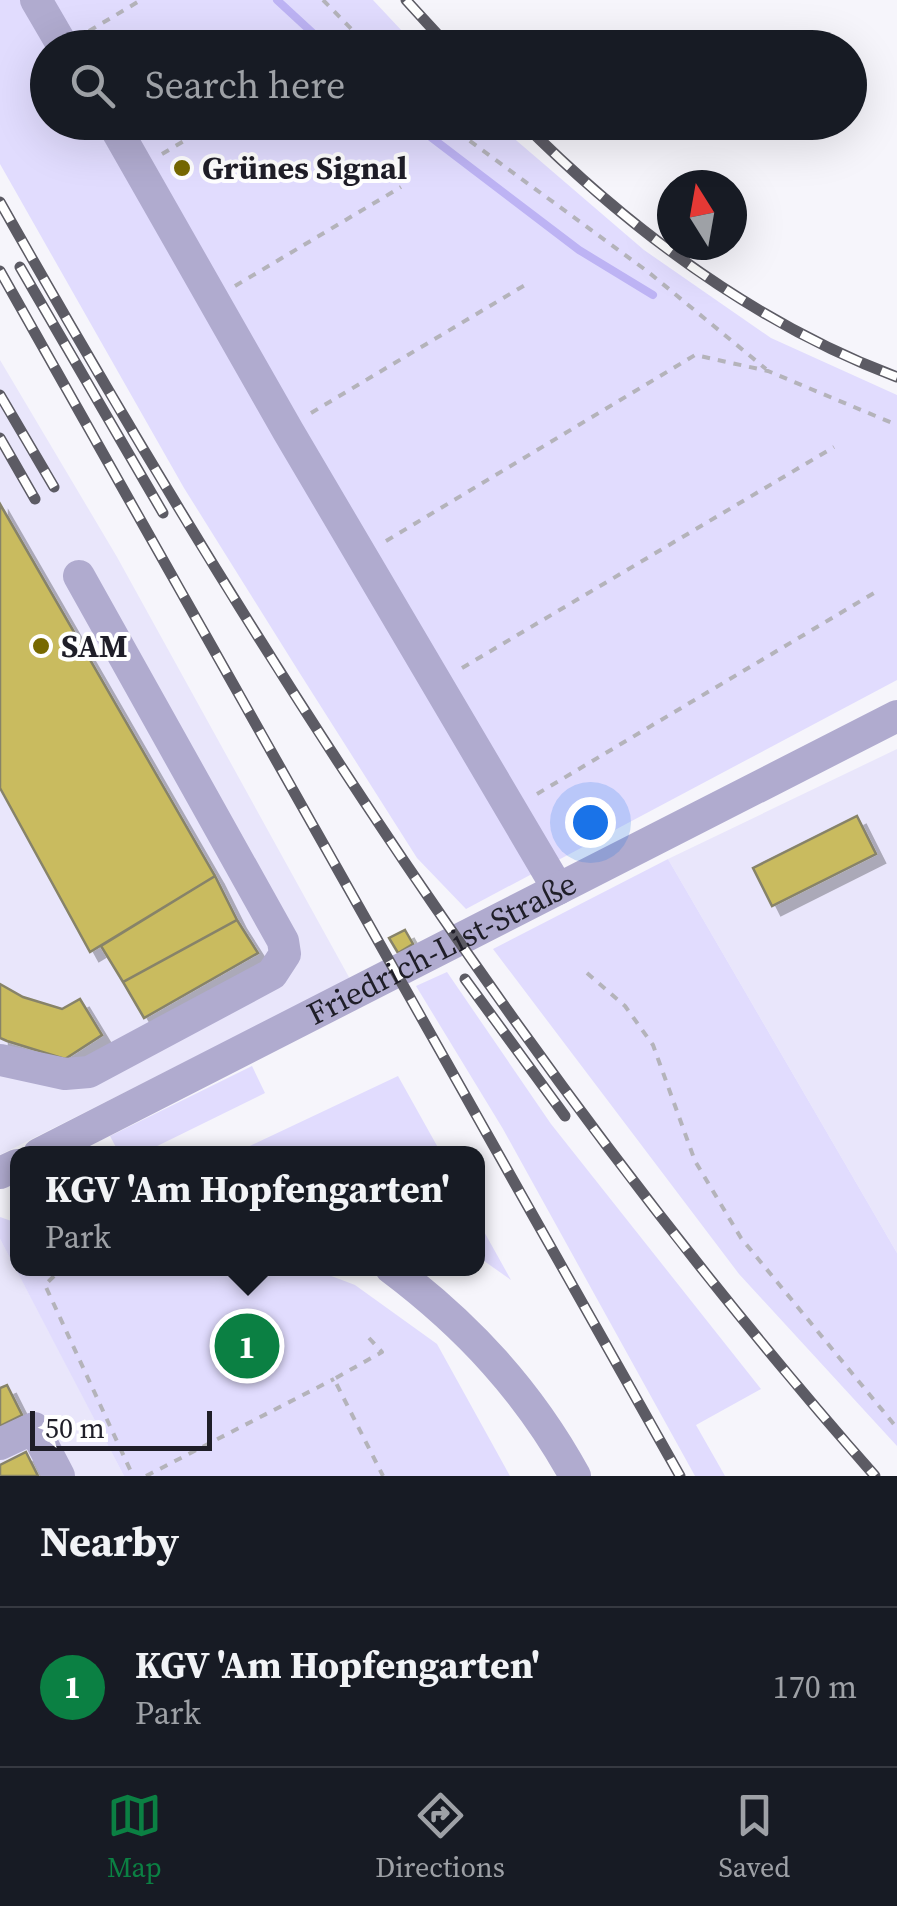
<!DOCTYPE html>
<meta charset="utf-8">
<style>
:root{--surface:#171b24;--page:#242831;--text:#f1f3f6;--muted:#9ea1a6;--line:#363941;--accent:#0b8043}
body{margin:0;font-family:"Source Serif 4",serif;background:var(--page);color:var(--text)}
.compass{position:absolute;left:657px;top:170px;width:90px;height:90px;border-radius:50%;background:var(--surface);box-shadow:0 10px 40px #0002;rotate:349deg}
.scale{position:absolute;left:30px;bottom:25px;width:182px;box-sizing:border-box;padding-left:10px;border:5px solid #1f1e28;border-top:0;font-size:28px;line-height:35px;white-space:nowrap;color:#1f1e28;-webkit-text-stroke:8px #fff;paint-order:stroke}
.you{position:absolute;left:590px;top:822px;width:35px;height:35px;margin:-25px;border:8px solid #fff;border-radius:50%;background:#1a73e8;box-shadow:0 0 0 15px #1a73e833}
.badge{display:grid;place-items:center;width:65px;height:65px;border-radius:50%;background:var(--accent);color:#fff;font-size:32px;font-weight:700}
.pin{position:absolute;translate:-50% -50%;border:5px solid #fff;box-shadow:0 2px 10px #0006}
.popup{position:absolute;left:10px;top:1146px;width:475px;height:130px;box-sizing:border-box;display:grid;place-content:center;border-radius:20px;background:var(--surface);filter:drop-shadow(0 2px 8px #0005);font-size:32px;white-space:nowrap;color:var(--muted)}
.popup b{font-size:38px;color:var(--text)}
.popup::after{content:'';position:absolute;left:50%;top:100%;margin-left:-20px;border:20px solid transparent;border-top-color:var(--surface)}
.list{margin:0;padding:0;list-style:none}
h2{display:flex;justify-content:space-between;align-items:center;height:130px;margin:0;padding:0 40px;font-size:42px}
h2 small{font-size:32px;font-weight:400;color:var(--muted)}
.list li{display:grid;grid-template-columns:65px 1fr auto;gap:30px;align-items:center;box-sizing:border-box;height:160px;padding:0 40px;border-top:2px solid var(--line)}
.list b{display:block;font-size:38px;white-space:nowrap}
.list p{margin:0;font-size:32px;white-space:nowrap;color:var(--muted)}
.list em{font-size:32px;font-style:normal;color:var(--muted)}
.icon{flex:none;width:55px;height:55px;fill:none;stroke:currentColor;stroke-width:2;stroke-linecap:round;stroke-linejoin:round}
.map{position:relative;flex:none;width:897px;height:1476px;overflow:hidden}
.search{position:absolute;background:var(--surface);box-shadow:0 10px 40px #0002;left:30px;right:30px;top:30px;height:110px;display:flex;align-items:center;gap:25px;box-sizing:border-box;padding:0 35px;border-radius:55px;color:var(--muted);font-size:38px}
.sheet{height:290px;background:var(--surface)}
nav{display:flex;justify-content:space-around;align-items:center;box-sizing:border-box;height:140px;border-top:2px solid var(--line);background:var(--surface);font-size:28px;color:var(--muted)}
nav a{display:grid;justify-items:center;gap:5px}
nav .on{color:var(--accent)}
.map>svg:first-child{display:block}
.built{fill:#e9e6fb}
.green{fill:#e1dcfe}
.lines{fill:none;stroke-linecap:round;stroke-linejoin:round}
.stream{stroke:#bdb3f4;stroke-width:8}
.building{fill:#c9bb5f;stroke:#878369;stroke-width:2.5;filter:url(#shadow)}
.path{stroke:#b4b3ba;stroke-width:4;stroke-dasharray:8 8;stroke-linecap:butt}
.minor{stroke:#b0abcf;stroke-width:32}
.rail-casing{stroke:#5c5b64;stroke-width:11}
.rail{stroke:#fff;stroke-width:8;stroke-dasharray:22;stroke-linecap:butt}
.poi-dot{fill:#776900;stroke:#fff;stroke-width:4}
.labels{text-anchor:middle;stroke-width:8;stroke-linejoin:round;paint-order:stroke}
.poi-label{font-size:32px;font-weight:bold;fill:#1f1e28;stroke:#fff;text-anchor:start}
.street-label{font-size:32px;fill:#1f1e28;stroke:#fff}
</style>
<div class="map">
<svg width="897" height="1476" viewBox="0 0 897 1476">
<defs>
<filter id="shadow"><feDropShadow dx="9" dy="9" stdDeviation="0" flood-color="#0004"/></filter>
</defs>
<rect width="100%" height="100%" fill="#f6f5fb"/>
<path class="built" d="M 0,360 L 117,557 L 350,979 L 0,1155 Z
M 897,749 L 897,1253 L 668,859 Z
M 0,1239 L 57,1347 L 124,1476 L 0,1476 Z"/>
<path class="green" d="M 0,0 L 373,0 L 417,47 L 48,48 L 48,122 L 496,123 L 644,250 L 771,338 L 897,395 L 897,680 L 466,909 L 417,858 L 299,672 L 184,488 L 0,164 Z
M 668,859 L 897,1253 L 897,1446 L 739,1274 L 493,949 Z
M 447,972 L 551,1124 L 761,1389 L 696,1425 L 725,1476 L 695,1476 L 503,1129 L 416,986 Z
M 252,1066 L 265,1093 L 143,1153 L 119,1153 L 110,1136 Z
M 398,1076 L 441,1153 L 235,1153 Z
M 0,1217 L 17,1223 L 17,1268 L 313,1269 L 355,1285 L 437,1344 L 510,1476 L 124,1476 L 0,1239 Z
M 477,1219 L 511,1280 L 477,1256 Z"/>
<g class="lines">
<path class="stream" d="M 277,0 L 329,48
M 411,122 L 579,250 L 653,295"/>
</g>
<path class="building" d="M 0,504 L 215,876 L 90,952 L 0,788 Z
M 857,816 L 876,854 L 772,906 L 753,868 Z
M 215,876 L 237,920 L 123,982 L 101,946 Z
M 237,920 L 258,953 L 144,1018 L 123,982 Z
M 405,930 L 413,944 L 398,953 L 389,938 Z
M 0,984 L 23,997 L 62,1009 L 80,999 L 102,1035 L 65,1059 L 7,1041 L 0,1038 Z
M 7,1385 L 22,1415 L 0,1426 L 0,1388 Z
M 26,1452 L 38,1476 L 0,1476 L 0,1465 Z"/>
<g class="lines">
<path class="path" d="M 323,0 L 370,48
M 89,31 L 141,0
M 444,122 L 647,271 L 766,369
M 162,154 L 216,122
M 235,286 L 401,187
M 311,413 L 530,282
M 386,541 L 695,355 L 768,371 L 897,425
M 462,668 L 834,447
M 537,794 L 879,590
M 587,973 L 625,1006 L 653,1045 L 695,1161 L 741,1238 L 897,1428
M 54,1276 L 45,1285 L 133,1476
M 369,1338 L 382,1352 L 334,1379 L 383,1476
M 146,1476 L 334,1379"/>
<g class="minor">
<path d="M 36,0 L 64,48"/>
<path d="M 112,122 L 288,431 L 558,889"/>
<path d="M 0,1060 L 65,1074 L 89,1072 L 272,974 L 285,954 L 283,941 L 79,576"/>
<path id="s1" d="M 39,1154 L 897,716"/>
<path d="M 0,1173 L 17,1165"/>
<path d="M 391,1268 C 468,1326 529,1392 575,1476"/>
<path d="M 0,1444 L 34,1428 L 59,1476"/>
</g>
<g class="rail-casing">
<path id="rail" d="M 406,0 L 450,48
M 522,122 C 630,230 754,323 897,377
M 0,202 C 254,652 533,1087 875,1476
M 20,267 L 163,513
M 0,271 L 680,1476
M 0,395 L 54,487
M 0,438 L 35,499
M 465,979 L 565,1116"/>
</g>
<use href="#rail" class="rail"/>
</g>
<g class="poi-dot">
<circle cx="182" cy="168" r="10"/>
<circle cx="41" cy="646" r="10"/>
</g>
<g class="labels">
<g class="poi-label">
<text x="202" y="179">Grünes Signal</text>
<text x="61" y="657">SAM</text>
</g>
<g class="street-label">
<text dy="11" stroke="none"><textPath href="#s1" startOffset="452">Friedrich-List-Straße</textPath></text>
</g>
</g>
</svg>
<svg class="compass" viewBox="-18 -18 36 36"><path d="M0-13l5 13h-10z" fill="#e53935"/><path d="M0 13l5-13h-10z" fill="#9ea1a6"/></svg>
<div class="scale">50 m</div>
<div class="you"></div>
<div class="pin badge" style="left:247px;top:1346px">1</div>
<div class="popup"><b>KGV 'Am Hopfengarten'</b>Park</div>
<div class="search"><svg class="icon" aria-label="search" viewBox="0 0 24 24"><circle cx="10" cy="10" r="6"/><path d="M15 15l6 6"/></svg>Search here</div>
</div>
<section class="sheet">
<h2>Nearby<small></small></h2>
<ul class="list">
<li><span class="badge">1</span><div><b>KGV 'Am Hopfengarten'</b><p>Park</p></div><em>170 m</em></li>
</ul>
</section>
<nav>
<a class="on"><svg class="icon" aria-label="map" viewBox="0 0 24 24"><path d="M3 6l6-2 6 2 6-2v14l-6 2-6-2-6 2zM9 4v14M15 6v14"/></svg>Map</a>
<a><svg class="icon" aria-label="directions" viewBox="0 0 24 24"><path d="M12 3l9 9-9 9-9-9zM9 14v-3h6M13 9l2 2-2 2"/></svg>Directions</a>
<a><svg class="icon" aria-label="saved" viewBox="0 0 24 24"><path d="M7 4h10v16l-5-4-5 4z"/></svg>Saved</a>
</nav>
